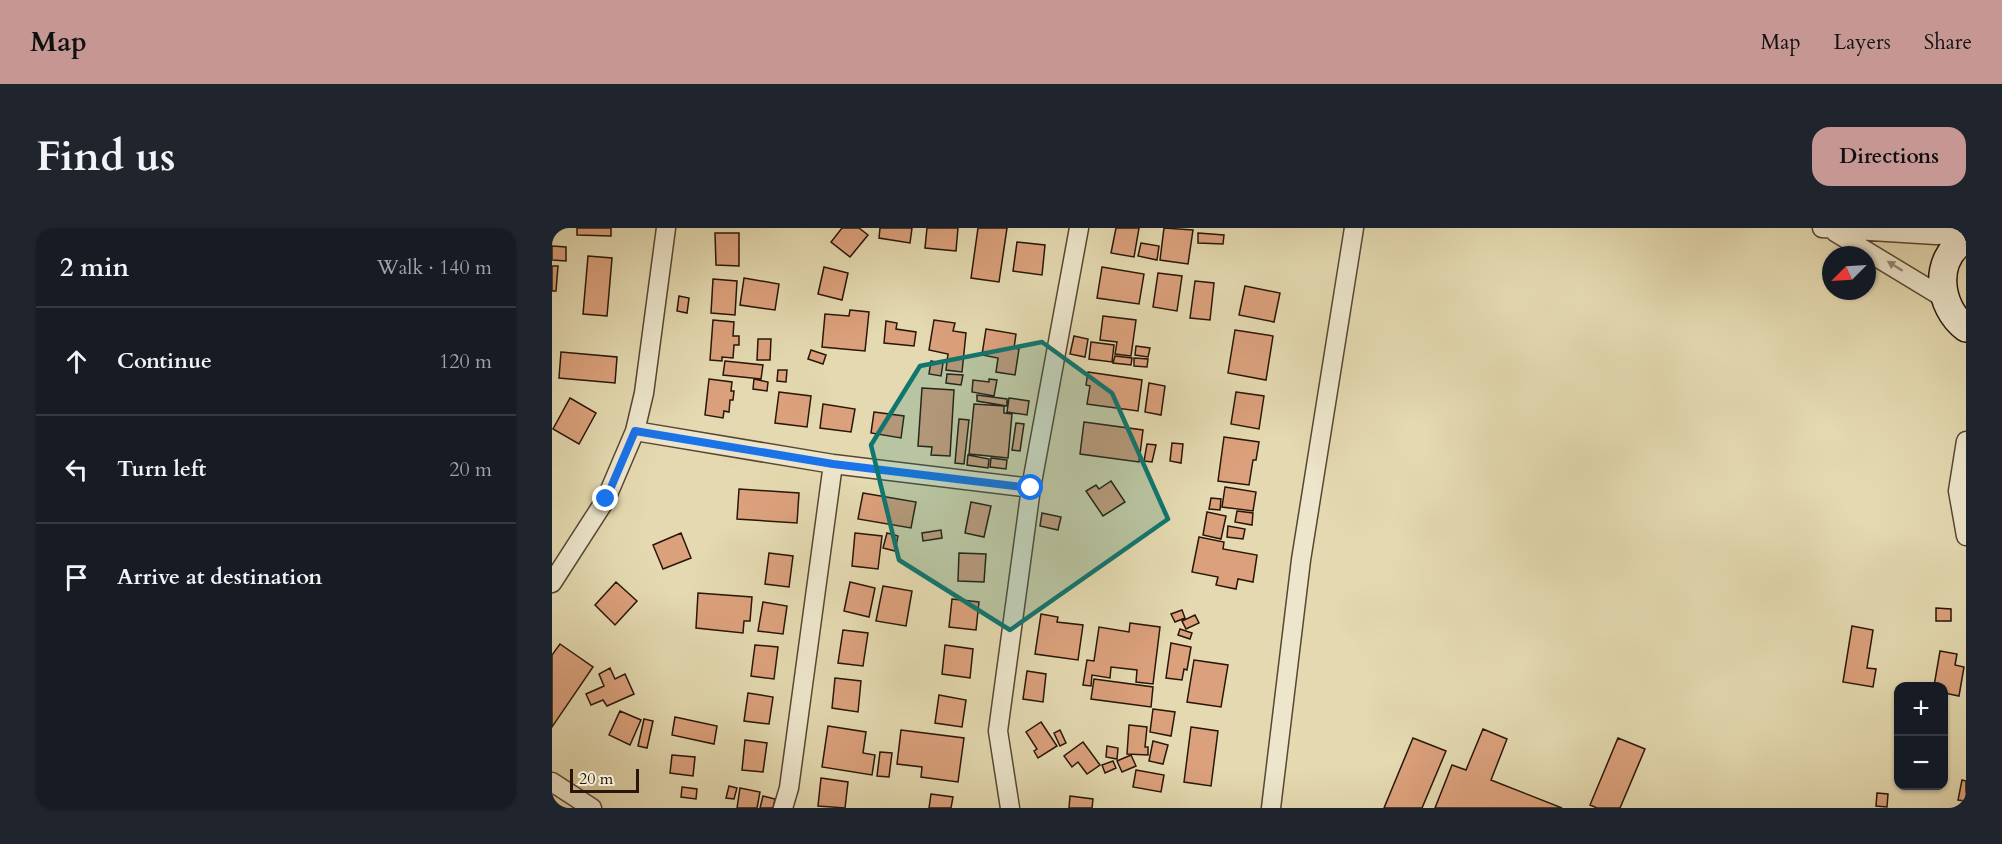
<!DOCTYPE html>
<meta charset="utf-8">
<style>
:root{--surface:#171b24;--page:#20242c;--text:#f1f3f6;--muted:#9ea1a6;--line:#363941;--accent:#c59692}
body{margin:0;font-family:Cardo,serif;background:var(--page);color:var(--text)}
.controls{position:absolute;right:18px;bottom:18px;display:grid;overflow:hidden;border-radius:12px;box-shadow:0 2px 4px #0004}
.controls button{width:54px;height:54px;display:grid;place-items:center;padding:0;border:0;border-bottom:2px solid var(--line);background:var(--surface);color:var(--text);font:30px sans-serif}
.compass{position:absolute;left:1270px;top:18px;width:54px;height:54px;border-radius:50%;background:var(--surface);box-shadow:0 2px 4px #0004;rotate:246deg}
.scale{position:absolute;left:18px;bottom:15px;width:69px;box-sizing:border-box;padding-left:6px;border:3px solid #291608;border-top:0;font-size:16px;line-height:21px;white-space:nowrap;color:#291608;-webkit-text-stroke:4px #ede6cc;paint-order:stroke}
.stop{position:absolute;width:18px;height:18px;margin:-14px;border:4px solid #1a73e8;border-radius:50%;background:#fff}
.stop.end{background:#1a73e8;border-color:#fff;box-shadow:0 2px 6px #0008}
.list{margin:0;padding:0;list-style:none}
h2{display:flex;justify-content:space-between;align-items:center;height:78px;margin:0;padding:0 24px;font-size:26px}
h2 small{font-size:20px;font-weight:400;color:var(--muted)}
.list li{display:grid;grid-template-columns:39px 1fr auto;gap:18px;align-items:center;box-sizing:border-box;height:108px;padding:0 24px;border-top:2px solid var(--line)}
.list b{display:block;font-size:22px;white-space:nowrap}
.list em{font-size:20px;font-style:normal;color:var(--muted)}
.icon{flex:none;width:33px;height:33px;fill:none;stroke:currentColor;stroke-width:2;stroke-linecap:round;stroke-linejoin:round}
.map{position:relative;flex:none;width:1414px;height:580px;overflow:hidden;border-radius:18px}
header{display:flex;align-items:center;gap:36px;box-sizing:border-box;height:84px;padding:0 30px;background:var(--accent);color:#111}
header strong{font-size:28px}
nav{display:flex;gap:33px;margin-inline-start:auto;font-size:21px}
.intro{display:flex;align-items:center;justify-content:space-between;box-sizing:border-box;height:144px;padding:0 36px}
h1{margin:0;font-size:42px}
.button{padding:15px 27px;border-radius:18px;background:var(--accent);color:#111;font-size:21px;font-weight:700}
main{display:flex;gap:36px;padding:0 36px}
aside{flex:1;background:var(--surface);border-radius:18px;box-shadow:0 2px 4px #0004}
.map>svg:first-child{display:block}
.building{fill:#dba17c;stroke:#291608;stroke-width:1.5}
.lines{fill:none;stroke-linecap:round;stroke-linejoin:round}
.street-casing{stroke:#584732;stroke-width:21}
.secondary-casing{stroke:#291608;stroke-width:30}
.street{stroke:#ede6cc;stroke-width:18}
.secondary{stroke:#ede6cc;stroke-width:27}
.oneway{fill:#958874}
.route{stroke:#1a73e8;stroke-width:8}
.marked{fill:#0f766e;fill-opacity:0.2;stroke:#0f766e;stroke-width:4.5;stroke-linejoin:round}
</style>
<header>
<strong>Map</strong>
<nav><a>Map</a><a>Layers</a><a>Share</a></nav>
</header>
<div class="intro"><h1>Find us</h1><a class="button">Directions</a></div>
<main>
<aside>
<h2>2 min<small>Walk · 140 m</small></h2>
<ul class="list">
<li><svg class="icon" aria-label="ahead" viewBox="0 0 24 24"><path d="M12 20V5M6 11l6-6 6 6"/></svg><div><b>Continue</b></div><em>120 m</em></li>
<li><svg class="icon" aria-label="left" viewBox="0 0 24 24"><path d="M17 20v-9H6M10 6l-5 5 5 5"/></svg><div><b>Turn left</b></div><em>20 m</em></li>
<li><svg class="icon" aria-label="arrive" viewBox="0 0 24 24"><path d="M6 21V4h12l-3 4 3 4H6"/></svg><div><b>Arrive at destination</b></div></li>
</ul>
</aside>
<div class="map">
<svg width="1414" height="580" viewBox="0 0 1414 580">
<rect width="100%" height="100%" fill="#e4d9b0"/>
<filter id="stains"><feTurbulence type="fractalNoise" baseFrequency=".00333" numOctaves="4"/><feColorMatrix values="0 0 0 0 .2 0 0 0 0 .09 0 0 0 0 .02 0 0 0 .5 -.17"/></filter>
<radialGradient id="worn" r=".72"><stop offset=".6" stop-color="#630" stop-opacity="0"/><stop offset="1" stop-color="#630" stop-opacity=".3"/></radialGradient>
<path class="building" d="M 25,0 L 59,0 L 59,8 L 25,7 Z
M 290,0 L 307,0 L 316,7 L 298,29 L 279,14 Z
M 328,0 L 360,0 L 358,15 L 327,10 Z
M 375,0 L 406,0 L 404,23 L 373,20 Z
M 426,0 L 455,0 L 447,54 L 419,50 Z
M 564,0 L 587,0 L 582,29 L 559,25 Z
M 612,0 L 641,2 L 636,36 L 608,32 Z
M 163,5 L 187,5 L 187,38 L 164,37 Z
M 646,5 L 672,7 L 671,16 L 646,15 Z
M 465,14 L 493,17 L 490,47 L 461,43 Z
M 589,15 L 607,18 L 605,32 L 586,28 Z
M 0,18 L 14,19 L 14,33 L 0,32 Z
M 36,28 L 60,30 L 55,88 L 31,86 Z
M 0,38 L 6,38 L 4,63 L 0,63 Z
M 272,39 L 296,45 L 290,72 L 266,66 Z
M 550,39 L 592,46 L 587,76 L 545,70 Z
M 606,45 L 630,48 L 625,83 L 601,79 Z
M 192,50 L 227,56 L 223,82 L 188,77 Z
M 161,51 L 185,53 L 183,87 L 159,85 Z
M 643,53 L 662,55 L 658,92 L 638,90 Z
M 693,58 L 728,65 L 722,94 L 687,87 Z
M 127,68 L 137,70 L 135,85 L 125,83 Z
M 298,82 L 317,84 L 313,123 L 270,119 L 273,86 L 297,88 Z
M 551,88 L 584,92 L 579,128 L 563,126 L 565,114 L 548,112 Z
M 161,92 L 182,94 L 181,108 L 187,108 L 187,117 L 182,117 L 181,130 L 170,129 L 170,133 L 158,132 Z
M 382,92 L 403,95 L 401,103 L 414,105 L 410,144 L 394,142 L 396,126 L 377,122 Z
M 334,93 L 345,95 L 344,101 L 364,104 L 362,118 L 332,115 Z
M 434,101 L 464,106 L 462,120 L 467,121 L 463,147 L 444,144 L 446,130 L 430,127 Z
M 683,102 L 721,108 L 714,152 L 676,145 Z
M 522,108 L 536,111 L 533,129 L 518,126 Z
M 206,111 L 219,111 L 218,132 L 205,132 Z
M 539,114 L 562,117 L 560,134 L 537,131 Z
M 584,118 L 598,120 L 596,129 L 583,127 Z
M 259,122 L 274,127 L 271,136 L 256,131 Z
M 9,124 L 65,129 L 63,155 L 7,150 Z
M 563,128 L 580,130 L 579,137 L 561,135 Z
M 582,130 L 596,131 L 595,139 L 582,138 Z
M 173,133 L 211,137 L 209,151 L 171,147 Z
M 379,133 L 391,135 L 389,148 L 377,146 Z
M 226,142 L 235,142 L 234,154 L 225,153 Z
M 536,144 L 590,152 L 586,183 L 535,176 L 538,158 L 534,157 Z
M 395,146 L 411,147 L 409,157 L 394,155 Z
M 157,151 L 180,154 L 179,163 L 182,163 L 181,172 L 178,172 L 177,184 L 172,183 L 171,190 L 153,187 Z
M 202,151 L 216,154 L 215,163 L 201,161 Z
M 437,151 L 445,152 L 442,168 L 420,164 L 421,152 L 437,154 Z
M 597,155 L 613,158 L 609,187 L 593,184 Z
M 370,160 L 402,162 L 398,228 L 379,227 L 380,219 L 366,218 Z
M 227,164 L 259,168 L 255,199 L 223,195 Z
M 684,164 L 712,168 L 707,201 L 679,196 Z
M 425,167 L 455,171 L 455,178 L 425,173 Z
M 18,170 L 44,185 L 27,216 L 1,201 Z
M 457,170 L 477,173 L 475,187 L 455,184 Z
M 271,176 L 303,181 L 299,204 L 268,200 Z
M 422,176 L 452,178 L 452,185 L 460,186 L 456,230 L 417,226 Z
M 322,184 L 352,188 L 349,210 L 319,205 Z
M 407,191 L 417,192 L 412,236 L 403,235 Z
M 532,194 L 591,202 L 587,234 L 528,226 Z
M 464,195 L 472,196 L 468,223 L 460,222 Z
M 672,209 L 707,214 L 704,232 L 701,232 L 697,257 L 666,253 Z
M 620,215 L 631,216 L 629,235 L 618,233 Z
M 595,216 L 604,217 L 600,234 L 592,233 Z
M 416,227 L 437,231 L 436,240 L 415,237 Z
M 439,230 L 455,232 L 454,241 L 438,239 Z
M 559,253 L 573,274 L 551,288 L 534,263 L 544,257 L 547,261 Z
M 673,259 L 704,264 L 701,283 L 670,279 Z
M 187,261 L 247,265 L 245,295 L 185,291 Z
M 311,265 L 364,274 L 359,300 L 306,291 Z
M 659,270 L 669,271 L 668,282 L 657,281 Z
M 419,274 L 439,278 L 432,309 L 413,305 Z
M 685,283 L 701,285 L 700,297 L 683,294 Z
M 655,284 L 674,288 L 669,311 L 651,307 Z
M 490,285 L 509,289 L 506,302 L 488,298 Z
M 676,298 L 693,301 L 691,311 L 675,309 Z
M 389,302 L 390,310 L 371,313 L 370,305 Z
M 129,305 L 139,330 L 111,341 L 101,317 Z
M 303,305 L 330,308 L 326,341 L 300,338 Z
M 335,305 L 346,308 L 343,323 L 331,320 Z
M 647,309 L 672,314 L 671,321 L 705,327 L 701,354 L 686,351 L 684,361 L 664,357 L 666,349 L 640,344 Z
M 217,325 L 241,328 L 237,359 L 213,356 Z
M 407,325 L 434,326 L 432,354 L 406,353 Z
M 64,354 L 85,373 L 63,397 L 43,377 Z
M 298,354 L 323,360 L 317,389 L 292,383 Z
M 331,358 L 360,363 L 354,398 L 324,393 Z
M 146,365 L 200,369 L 198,393 L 192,393 L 191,405 L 144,400 Z
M 400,371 L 427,374 L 424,402 L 397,399 Z
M 211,374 L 235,378 L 231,406 L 206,403 Z
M 1384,380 L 1399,381 L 1399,393 L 1384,393 Z
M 630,382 L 633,390 L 623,394 L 619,386 Z
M 489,386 L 506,389 L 505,394 L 531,397 L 526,432 L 483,426 Z
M 643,387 L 647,395 L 634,401 L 630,393 Z
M 578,395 L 608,399 L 601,456 L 584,454 L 585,442 L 559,439 L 558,450 L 540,447 L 539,458 L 531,457 L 535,432 L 542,433 L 547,399 L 577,404 Z
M 1300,398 L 1321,402 L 1315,440 L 1324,441 L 1321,459 L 1291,454 Z
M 628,401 L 640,405 L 638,411 L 626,407 Z
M 291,402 L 316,405 L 311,438 L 286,435 Z
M 619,415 L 639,419 L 635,442 L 632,441 L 630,452 L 614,450 Z
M 8,416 L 41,439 L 0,499 L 0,427 Z
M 203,417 L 226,419 L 222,451 L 199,448 Z
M 393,417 L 421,421 L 418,450 L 390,446 Z
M 1388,423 L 1405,426 L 1403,437 L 1412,439 L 1407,468 L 1392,465 L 1392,458 L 1382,458 Z
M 642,432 L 676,437 L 669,479 L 635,474 Z
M 58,440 L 63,451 L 73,446 L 82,466 L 55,478 L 51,472 L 39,477 L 34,466 L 52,458 L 47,446 Z
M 475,443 L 494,446 L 491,474 L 471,471 Z
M 283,450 L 309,453 L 306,484 L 280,480 Z
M 542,451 L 601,459 L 599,479 L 539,471 Z
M 196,465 L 221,469 L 217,496 L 192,493 Z
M 387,467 L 414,472 L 410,499 L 383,495 Z
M 601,481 L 623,484 L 619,508 L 598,504 Z
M 68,483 L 89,492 L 78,517 L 57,507 Z
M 123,489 L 165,498 L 162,516 L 120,507 Z
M 92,491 L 101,493 L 95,520 L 86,518 Z
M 489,494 L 505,518 L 486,530 L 482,523 L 485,521 L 474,504 Z
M 577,497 L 595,499 L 593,519 L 596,519 L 596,527 L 575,526 Z
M 276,498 L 314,504 L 311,525 L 323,527 L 320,547 L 270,539 Z
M 639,499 L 666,503 L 659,558 L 632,554 Z
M 931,501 L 955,511 L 939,552 L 1010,580 L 883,580 L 900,537 L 914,542 Z
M 349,502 L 412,510 L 406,554 L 369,549 L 370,539 L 345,536 Z
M 508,502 L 514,515 L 508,518 L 502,505 Z
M 861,510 L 894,523 L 870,580 L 832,580 Z
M 1066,510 L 1093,521 L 1068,580 L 1045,580 L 1038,577 Z
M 193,512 L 215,515 L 211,544 L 190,542 Z
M 601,513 L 616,517 L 611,536 L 597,533 Z
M 531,514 L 548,537 L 535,546 L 526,534 L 520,539 L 512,528 Z
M 555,518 L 566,520 L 565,531 L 554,529 Z
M 328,524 L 340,525 L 337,549 L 325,548 Z
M 120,527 L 143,529 L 141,548 L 118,545 Z
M 579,527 L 584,538 L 570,544 L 565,533 Z
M 561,533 L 564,540 L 553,545 L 550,537 Z
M 584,542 L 612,547 L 609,564 L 581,559 Z
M 269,550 L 296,554 L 293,580 L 266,578 Z
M 1410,552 L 1414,553 L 1414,573 L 1406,572 Z
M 177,558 L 185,560 L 182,571 L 174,570 Z
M 130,559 L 145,561 L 144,571 L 129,569 Z
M 188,560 L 208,564 L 205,580 L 185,580 Z
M 1325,565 L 1336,566 L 1335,579 L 1324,578 Z
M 379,566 L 401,569 L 399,580 L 377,580 Z
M 211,568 L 223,571 L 221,580 L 208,580 Z
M 518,568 L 541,571 L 540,580 L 517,580 Z"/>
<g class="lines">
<g class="street-casing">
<path id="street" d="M 1270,0 L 1384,7 L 1414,6
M 1283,4 L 1392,70
M 83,203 L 281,236 L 479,260
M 1414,213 L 1406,263 L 1414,308
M 0,355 L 54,271 L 83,203 L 92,165 L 114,0
M 0,554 L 40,580
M 231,580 L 237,560 L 281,236
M 458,580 L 446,503 L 479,260 L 527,0
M 719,580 L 749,332 L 802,0"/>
</g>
<g class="secondary-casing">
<path id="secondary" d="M 1414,11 C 1380,31 1386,79 1414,100"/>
</g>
<use href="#street" class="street"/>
<use href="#secondary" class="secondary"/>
</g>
<defs><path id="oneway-solid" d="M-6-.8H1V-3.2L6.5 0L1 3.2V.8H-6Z" transform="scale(1.5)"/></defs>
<use class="oneway" href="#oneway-solid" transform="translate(1343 38) rotate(-148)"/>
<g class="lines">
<path class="route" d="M 54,271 L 83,203 L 281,236 L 479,260"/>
</g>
<path class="marked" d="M 490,114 L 560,165 L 616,291 L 458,402 L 347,332 L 319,217 L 368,138 Z"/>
<rect width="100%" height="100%" filter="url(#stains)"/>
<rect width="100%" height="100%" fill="url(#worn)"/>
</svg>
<div class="controls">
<button>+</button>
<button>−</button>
</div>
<svg class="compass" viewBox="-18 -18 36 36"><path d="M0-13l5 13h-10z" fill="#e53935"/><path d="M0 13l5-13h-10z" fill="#9ea1a6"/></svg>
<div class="scale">20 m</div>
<div class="stop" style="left:479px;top:260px"></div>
<div class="stop end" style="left:54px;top:271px"></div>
</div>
</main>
